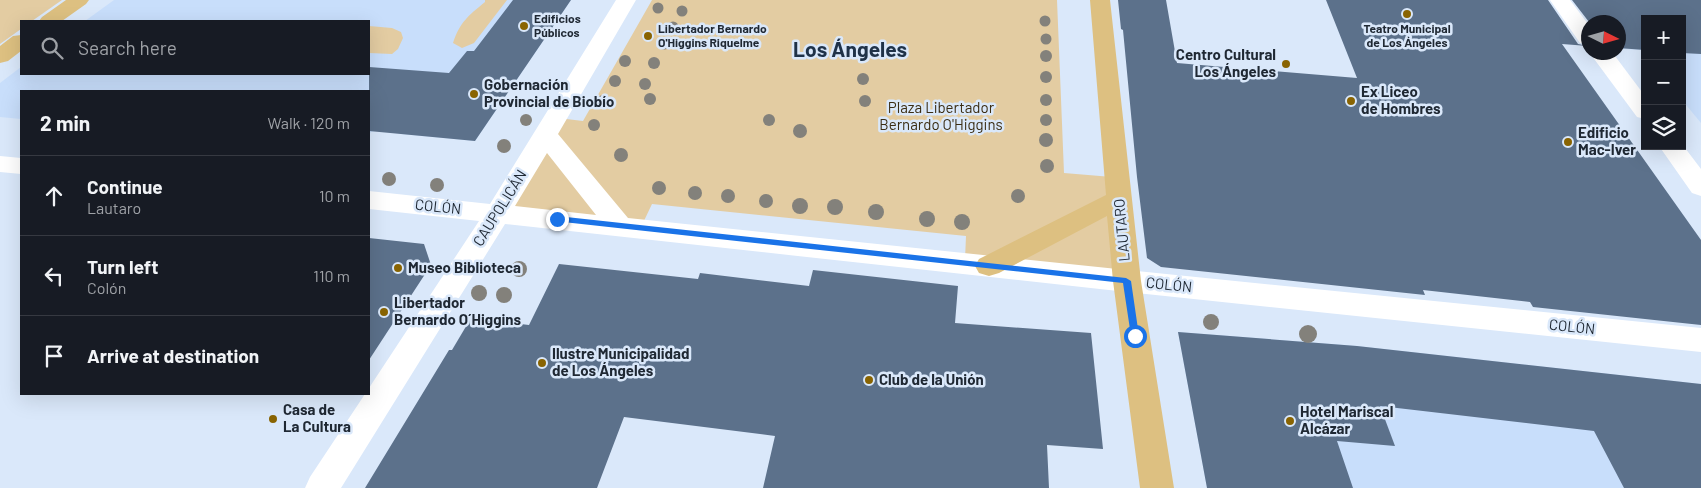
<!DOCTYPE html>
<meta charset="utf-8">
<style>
:root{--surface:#171b24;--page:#242831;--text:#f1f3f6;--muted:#9ea1a6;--line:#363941}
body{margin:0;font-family:Barlow,sans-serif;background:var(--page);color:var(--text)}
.controls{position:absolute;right:15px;top:15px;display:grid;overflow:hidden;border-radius:0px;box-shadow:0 5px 20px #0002}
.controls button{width:45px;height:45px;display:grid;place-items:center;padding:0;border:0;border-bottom:1px solid var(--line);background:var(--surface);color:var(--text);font:25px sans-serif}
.compass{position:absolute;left:1581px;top:15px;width:45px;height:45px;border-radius:50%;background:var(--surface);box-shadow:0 5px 20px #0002;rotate:95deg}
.stop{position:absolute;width:15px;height:15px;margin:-11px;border:4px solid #1a73e8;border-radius:50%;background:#fff}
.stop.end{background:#1a73e8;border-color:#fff;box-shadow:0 1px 5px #0008}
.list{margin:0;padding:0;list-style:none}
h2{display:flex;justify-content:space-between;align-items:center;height:65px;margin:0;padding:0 20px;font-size:21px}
h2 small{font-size:16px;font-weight:400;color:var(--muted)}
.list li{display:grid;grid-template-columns:32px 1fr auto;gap:15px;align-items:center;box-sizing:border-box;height:80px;padding:0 20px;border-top:1px solid var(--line)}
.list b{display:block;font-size:19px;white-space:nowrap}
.list p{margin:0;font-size:16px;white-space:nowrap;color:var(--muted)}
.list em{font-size:16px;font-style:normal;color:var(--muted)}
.icon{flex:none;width:28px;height:28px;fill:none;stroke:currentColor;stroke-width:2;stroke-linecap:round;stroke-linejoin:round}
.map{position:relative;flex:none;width:1701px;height:488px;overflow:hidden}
.search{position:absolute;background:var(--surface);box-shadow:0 5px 20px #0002;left:20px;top:20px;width:350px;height:55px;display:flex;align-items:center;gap:12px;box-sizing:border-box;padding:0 18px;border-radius:0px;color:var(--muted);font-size:19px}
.panel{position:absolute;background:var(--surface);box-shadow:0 5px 20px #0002;left:20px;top:90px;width:350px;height:305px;border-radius:0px}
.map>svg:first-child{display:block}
.built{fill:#c8defb}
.green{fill:#e3cca2}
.building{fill:#5c718b}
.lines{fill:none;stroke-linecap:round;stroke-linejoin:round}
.street{fill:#fff;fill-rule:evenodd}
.secondary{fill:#fff;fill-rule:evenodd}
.primary{fill:#ddc081;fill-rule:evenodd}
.tree{fill:#83817b}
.route{fill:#1a73e8}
.poi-dot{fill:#896402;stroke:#dae8fa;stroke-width:2}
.labels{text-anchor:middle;stroke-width:5;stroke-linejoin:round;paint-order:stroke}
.far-poi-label{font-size:12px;font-weight:bold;fill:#1f2833;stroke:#dae8fa;text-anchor:start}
.poi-label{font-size:15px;font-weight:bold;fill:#1f2833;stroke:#dae8fa;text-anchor:start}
.park-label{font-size:15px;fill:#3b2d13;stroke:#dae8fa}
.street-label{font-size:15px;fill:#1f2833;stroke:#dae8fa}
.far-town-label{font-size:21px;font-weight:bold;fill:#1f3248;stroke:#dae8fa}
</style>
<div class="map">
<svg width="1701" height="488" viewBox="0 0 1701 488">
<rect width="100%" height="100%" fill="#dae8fa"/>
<path class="built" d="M 114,0 L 571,0 L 475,141 L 401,134 L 390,128 L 371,132 L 369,135 L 369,91 L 21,91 L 21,119 L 0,117 L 0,83 L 21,67 L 21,74 L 369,74 L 369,21 L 85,21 Z
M 1585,0 L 1701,0 L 1701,123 L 1682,100 L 1682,19 L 1645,19 L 1645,54 L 1642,50 L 1623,49 L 1619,43 L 1618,22 L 1603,22 Z
M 1178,332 L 1357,346 L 1701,384 L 1701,488 L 1207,488 Z"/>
<path class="green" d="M 0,0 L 62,0 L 32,21 L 21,21 L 21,29 L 0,44 Z
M 485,0 L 507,0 L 474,43 L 462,48 L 453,43 C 460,22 468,16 485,2 Z
M 652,0 L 1057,0 L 1064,173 L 1112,177 L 1122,277 L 965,260 L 966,236 L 652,204 L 642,225 L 504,210 L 558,118 L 583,121 Z
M 369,26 L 392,28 L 401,32 L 403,38 L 398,49 L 392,54 L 369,53 Z"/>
<path class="building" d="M 513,0 L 571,0 L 475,141 L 369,131 L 369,67 L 449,73 L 467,51 L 474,51 Z
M 1118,0 L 1166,0 L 1177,63 L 1357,78 L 1326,0 L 1548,0 L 1578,44 L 1588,46 L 1562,44 L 1701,240 L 1701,325 L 1533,307 L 1530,302 L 1423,290 L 1425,295 L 1161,267 L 1147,258 L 1137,177 L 1123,30 L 1121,29 Z
M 1572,0 L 1701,0 L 1701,54 L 1682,53 L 1682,19 L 1645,19 L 1645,50 L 1618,48 L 1618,22 L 1589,22 Z
M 369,238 L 424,244 L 431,265 L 369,360 Z
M 559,264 L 698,279 L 700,273 L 809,286 L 813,270 L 958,286 L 955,323 L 1091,333 L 1103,449 L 1047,445 L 1049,488 L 763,488 L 775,436 L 624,417 L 597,488 L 365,488 L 449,350 L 452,350 L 471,318 L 529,325 Z
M 1178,332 L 1357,346 L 1701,384 L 1701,488 L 1624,488 L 1594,431 L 1380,406 L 1395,446 L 1337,441 L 1353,488 L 1207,488 Z"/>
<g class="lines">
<path class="street" d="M 1127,270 L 1701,328 L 1701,352 L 1127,292 L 1117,288 L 1113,281 L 1117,274 Z"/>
<path class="secondary" d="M 616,0 L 636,0 L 558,134 L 628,218 L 1127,270 L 1137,274 L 1141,281 L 1137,288 L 1127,292 L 505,224 L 341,488 L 305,488 L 310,477 L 365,394 L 369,394 L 369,388 L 479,221 L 369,209 L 369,191 L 490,204 ZM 547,153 L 596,215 L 515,206 Z
M 1550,0 L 1570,0 L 1588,24 L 1588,44 L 1580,43 Z
M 1589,52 L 1612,52 L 1645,96 L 1645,119 L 1637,117 Z
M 1682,144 L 1701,169 L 1701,196 L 1692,193 L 1659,146 L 1682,146 Z
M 0,156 L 21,158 L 21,174 L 0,172 Z"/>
<path class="primary" d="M 66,0 L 89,0 L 86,4 L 62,21 L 39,21 L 42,17 Z
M 1090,0 L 1110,0 L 1141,281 L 1174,488 L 1140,488 L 1113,281 L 1107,216 L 999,273 L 989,276 L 979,273 L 975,266 L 979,259 L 1106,195 Z
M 21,35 L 21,51 L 8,61 L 0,63 L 0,46 L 13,36 Z"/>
</g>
<g class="tree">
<circle cx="658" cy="8" r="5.5"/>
<circle cx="682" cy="11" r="5.5"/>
<circle cx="1045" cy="21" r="5.5"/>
<circle cx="673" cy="27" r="5.5"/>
<circle cx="1046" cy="39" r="5.5"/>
<circle cx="664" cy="44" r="5.5"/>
<circle cx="1046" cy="56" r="6"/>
<circle cx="625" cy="61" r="6"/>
<circle cx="654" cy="63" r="6"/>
<circle cx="1046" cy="77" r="6"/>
<circle cx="863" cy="79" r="6"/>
<circle cx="615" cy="81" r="6"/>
<circle cx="645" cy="84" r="6"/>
<circle cx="650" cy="99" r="6"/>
<circle cx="1046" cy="100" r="6"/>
<circle cx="603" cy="101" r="6"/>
<circle cx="865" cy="101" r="6"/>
<circle cx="526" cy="120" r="6"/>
<circle cx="769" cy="120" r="6"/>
<circle cx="1046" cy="120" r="6"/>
<circle cx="594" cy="125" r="6"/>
<circle cx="800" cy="131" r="7"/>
<circle cx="1046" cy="140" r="7"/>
<circle cx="504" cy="146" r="7"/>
<circle cx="621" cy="155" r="7"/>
<circle cx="1047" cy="166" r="7"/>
<circle cx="389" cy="179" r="7"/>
<circle cx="437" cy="185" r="7"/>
<circle cx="659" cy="188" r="7"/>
<circle cx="695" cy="193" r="7"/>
<circle cx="728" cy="196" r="7"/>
<circle cx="1018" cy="196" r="7"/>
<circle cx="766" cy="201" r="7"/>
<circle cx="800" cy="206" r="8"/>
<circle cx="835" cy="207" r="8"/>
<circle cx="876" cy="212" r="8"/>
<circle cx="927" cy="219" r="8"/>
<circle cx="962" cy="222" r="8"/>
<circle cx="519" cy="269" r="8"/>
<circle cx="479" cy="293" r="8"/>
<circle cx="504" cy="295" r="8"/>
<circle cx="1211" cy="322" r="8"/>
<circle cx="1308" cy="334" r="9"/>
</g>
<path class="route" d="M 557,216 L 1126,278 L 1131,281 L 1139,336 L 1135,340 L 1131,336 L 1123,283 L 554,221 L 554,217 Z"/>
<g class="poi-dot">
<circle cx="1407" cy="14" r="5"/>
<circle cx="524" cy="26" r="5"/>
<circle cx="648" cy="36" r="5"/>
<circle cx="1286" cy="64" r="5"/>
<circle cx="474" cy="94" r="5"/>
<circle cx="1351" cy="101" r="5"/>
<circle cx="1568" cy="142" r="5"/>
<circle cx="398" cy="268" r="5"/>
<circle cx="384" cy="312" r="5"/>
<circle cx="542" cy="363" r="5"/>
<circle cx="869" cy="380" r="5"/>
<circle cx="273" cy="419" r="5"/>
<circle cx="1290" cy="421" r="5"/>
</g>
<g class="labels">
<g class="far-poi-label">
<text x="534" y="23">Edificios<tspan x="534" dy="14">Públicos</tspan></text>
<text x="658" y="33">Libertador Bernardo<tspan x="658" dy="14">O'Higgins Riquelme</tspan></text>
<text x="1407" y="33" text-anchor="middle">Teatro Municipal<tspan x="1407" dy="14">de Los Ángeles</tspan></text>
</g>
<g class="poi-label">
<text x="1276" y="60" text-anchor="end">Centro Cultural<tspan x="1276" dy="17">Los Ángeles</tspan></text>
<text x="484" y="90">Gobernación<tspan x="484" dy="17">Provincial de Biobío</tspan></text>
<text x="1361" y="97">Ex Liceo<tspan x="1361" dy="17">de Hombres</tspan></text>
<text x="1578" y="138">Edificio<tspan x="1578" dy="17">Mac-Iver</tspan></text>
<text x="408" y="273">Museo Biblioteca</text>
<text x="394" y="308">Libertador<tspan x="394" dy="17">Bernardo O´Higgins</tspan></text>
<text x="552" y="359">Ilustre Municipalidad<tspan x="552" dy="17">de Los Ángeles</tspan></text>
<text x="879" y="385">Club de la Unión</text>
<text x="283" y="415">Casa de<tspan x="283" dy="17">La Cultura</tspan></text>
<text x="1300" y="417">Hotel Mariscal<tspan x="1300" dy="17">Alcázar</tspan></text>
</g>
<g class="park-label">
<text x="941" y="113">Plaza Libertador<tspan x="941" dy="17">Bernardo O'Higgins</tspan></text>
</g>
<g class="street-label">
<text transform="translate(438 207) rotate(6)" y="5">COLÓN</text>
<text transform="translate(500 208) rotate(-58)" y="5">CAUPOLICÁN</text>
<text transform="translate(1122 230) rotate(-95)" y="5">LAUTARO</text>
<text transform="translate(1169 285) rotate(6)" y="5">COLÓN</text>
<text transform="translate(1572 327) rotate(6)" y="5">COLÓN</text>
</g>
<g class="far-town-label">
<text x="850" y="57">Los Ángeles</text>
</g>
</g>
</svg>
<div class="controls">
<button>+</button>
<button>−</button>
<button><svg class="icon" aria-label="layers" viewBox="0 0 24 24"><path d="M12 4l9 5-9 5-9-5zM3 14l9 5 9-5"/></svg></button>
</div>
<svg class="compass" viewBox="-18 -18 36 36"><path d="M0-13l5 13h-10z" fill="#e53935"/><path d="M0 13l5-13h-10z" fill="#9ea1a6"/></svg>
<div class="stop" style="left:1135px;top:336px"></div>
<div class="stop end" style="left:557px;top:219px"></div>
<div class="search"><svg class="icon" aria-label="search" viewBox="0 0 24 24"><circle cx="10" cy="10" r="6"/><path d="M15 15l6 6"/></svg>Search here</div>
<section class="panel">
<h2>2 min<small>Walk · 120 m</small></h2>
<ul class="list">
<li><svg class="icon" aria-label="ahead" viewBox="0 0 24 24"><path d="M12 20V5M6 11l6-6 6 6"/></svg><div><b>Continue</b><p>Lautaro</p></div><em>10 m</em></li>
<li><svg class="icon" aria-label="left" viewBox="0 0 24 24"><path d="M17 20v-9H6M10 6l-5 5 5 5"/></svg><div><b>Turn left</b><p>Colón</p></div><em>110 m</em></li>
<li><svg class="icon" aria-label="arrive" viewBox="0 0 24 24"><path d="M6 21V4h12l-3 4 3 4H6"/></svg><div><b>Arrive at destination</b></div></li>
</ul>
</section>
</div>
